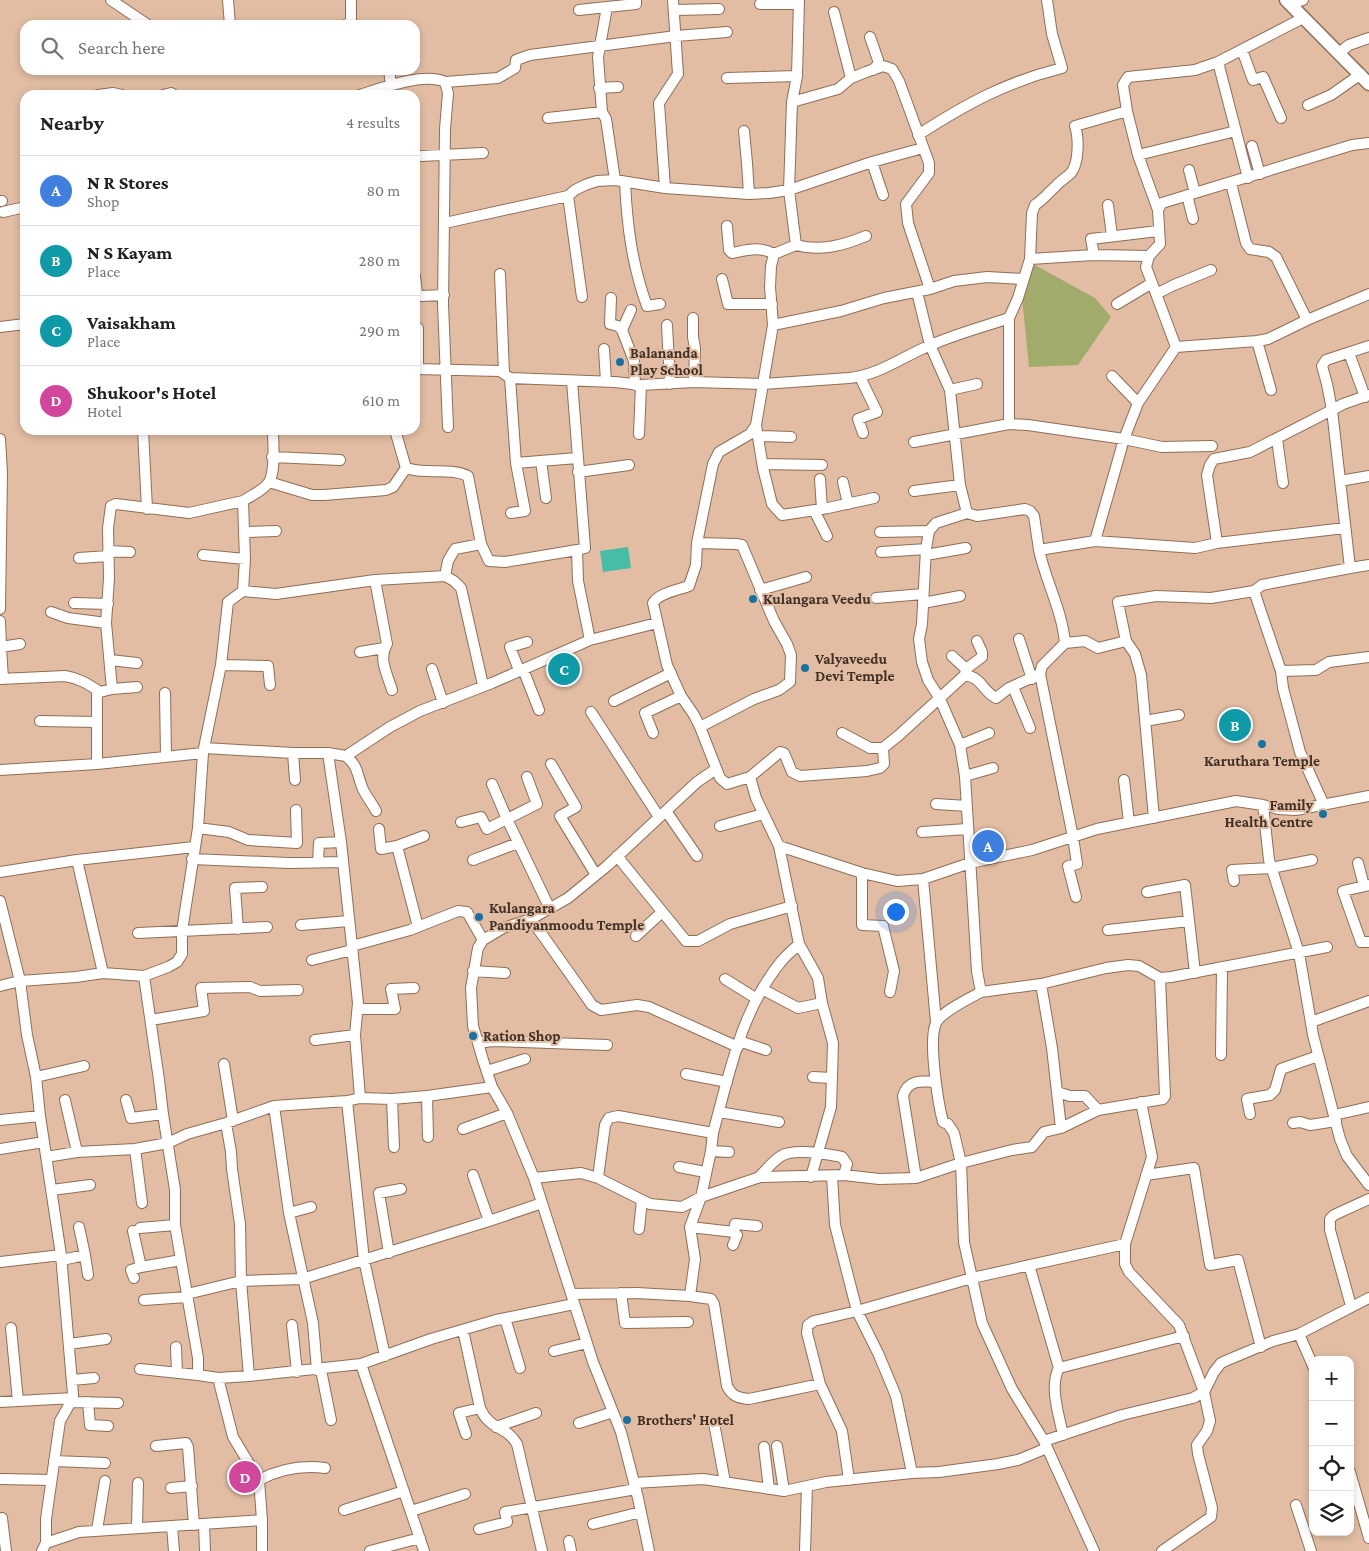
<!DOCTYPE html>
<meta charset="utf-8">
<style>
:root{--surface:#fff;--page:#f2f2f2;--text:#202124;--muted:#757577;--line:#e0e0e0;--accent:#1473a1}
body{margin:0;font-family:"Crimson Pro",serif;background:var(--page);color:var(--text)}
.controls{position:absolute;right:15px;bottom:15px;display:grid;overflow:hidden;border-radius:10px;box-shadow:0 2px 8px #0003}
.controls button{width:45px;height:45px;display:grid;place-items:center;padding:0;border:0;border-bottom:1px solid var(--line);background:var(--surface);color:var(--text);font:25px sans-serif}
.you{position:absolute;left:895px;top:911px;width:18px;height:18px;margin:-12px;border:4px solid #fff;border-radius:50%;background:#1a73e8;box-shadow:0 0 0 8px #1a73e833}
.badge{display:grid;place-items:center;width:32px;height:32px;border-radius:50%;background:var(--accent);color:#fff;font-size:16px;font-weight:700}
.pin{position:absolute;translate:-50% -50%;border:2px solid #fff;box-shadow:0 1px 5px #0006}
.list{margin:0;padding:0;list-style:none}
h2{display:flex;justify-content:space-between;align-items:center;height:65px;margin:0;padding:0 20px;font-size:21px}
h2 small{font-size:16px;font-weight:400;color:var(--muted)}
.list li{display:grid;grid-template-columns:32px 1fr auto;gap:15px;align-items:center;box-sizing:border-box;height:70px;padding:0 20px;border-top:1px solid var(--line)}
.list b{display:block;font-size:19px;white-space:nowrap}
.list p{margin:0;font-size:16px;white-space:nowrap;color:var(--muted)}
.list em{font-size:16px;font-style:normal;color:var(--muted)}
.icon{flex:none;width:28px;height:28px;fill:none;stroke:currentColor;stroke-width:2;stroke-linecap:round;stroke-linejoin:round}
.map{position:relative;flex:none;width:1369px;height:1551px;overflow:hidden}
.search{position:absolute;background:var(--surface);box-shadow:0 2px 8px #0003;left:20px;top:20px;width:400px;height:55px;display:flex;align-items:center;gap:12px;box-sizing:border-box;padding:0 18px;border-radius:15px;color:var(--muted);font-size:19px}
.panel{position:absolute;background:var(--surface);box-shadow:0 2px 8px #0003;left:20px;top:90px;width:400px;height:345px;border-radius:15px}
.map>svg:first-child{display:block}
.green{fill:#a0ab6c}
.water{fill:#45bea5}
.lines{fill:none;stroke-linecap:round;stroke-linejoin:round}
.minor-casing{stroke:#8f6e56;stroke-width:12}
.major-casing{stroke:#8f6e56;stroke-width:15}
.minor{stroke:#fff;stroke-width:10}
.major{stroke:#fff;stroke-width:12}
.poi-dot{fill:#1473a1;stroke:#e2bda3;stroke-width:2}
.labels{text-anchor:middle;stroke-width:4;stroke-linejoin:round;paint-order:stroke}
.poi-label{font-size:15px;font-weight:bold;fill:#403127;stroke:#e2bda3;text-anchor:start}
</style>
<div class="map">
<svg width="1369" height="1551" viewBox="0 0 1369 1551">
<rect width="100%" height="100%" fill="#e2bda3"/>
<path class="green" d="M 1033,264 L 1095,298 L 1111,317 L 1078,365 L 1029,367 L 1022,297 Z"/>
<path class="water" d="M 628,547 L 631,568 L 603,572 L 600,551 Z"/>
<g class="lines">
<g class="minor-casing">
<path id="minor" d="M 111,0 L 148,25
M 228,0 L 230,25
M 760,4 L 798,4
M 1290,4 L 1303,0
M 579,10 L 607,7
M 675,10 L 719,9
M 834,12 L 851,78
M 346,25 L 351,21 L 351,0
M 870,37 L 878,60 L 878,64 L 873,70
M 1242,50 L 1253,80 L 1263,77 L 1281,118
M 1339,53 L 1349,45 L 1369,38
M 1218,62 L 1248,178
M 389,70 L 391,85
M 727,78 L 797,76
M 445,82 L 498,78 L 515,68 L 516,60 L 530,55 L 676,36 L 727,32
M 599,88 L 618,87
M 98,95 L 113,93 L 122,95
M 163,95 L 171,93 L 174,95
M 360,95 C 382,88 424,72 445,82 L 448,93 L 445,129 L 443,304 L 448,427
M 792,102 L 838,89 L 851,78 L 866,72 L 883,66 L 892,69 L 899,81 L 929,163 L 929,173 L 906,204 L 908,223 L 930,289
M 1308,105 L 1331,95 L 1361,74
M 548,118 L 602,112
M 744,131 L 747,163 L 749,194
M 918,135 C 966,104 1006,82 1062,68 L 1052,34 L 1047,0
M 1252,146 L 1260,174
M 1138,155 L 1236,131
M 421,156 L 483,153
M 872,162 L 883,195
M 1189,170 L 1195,193
M 615,180 L 606,119 L 602,112 L 598,57 L 607,7 L 636,4 L 636,0
M 625,182 C 627,225 632,265 647,306 L 660,304
M 1231,183 L 1246,243 L 1250,249 L 1269,252 L 1276,257 L 1307,320
M 665,188 L 659,103 L 678,74 L 673,0
M 1187,195 L 1193,219
M 568,196 L 582,297
M 0,201 L 2,201
M 1108,205 L 1112,236
M 1158,210 L 1138,155 L 1127,111 L 1123,85 L 1128,77 L 1195,70 L 1218,62 L 1303,18
M 3,212 L 25,207
M 445,223 L 568,196 L 575,190 L 585,185 L 597,181 L 615,180 L 665,188 L 749,194 L 769,193 L 789,190 L 872,162 L 923,148
M 727,226 L 729,250 L 732,253 C 747,250 760,246 774,254
M 796,245 C 820,252 844,245 866,236
M 1094,255 L 1091,239 L 1158,231
M 1030,259 L 1094,255 L 1149,256
M 500,274 L 504,373
M 415,276 L 417,294 L 421,296 L 444,295
M 722,279 L 728,304 L 772,304
M 917,292 L 930,345 L 950,390 L 960,485 L 967,513 L 936,523 L 929,531 L 926,549 L 922,624 L 919,639 L 922,662 L 928,680 L 940,699 L 960,745 L 965,776 L 977,971 L 981,992 C 970,998 941,1012 936,1023 C 928,1040 938,1103 943,1122 L 948,1124 L 954,1133 L 961,1163 L 964,1242 L 982,1323 L 1012,1389 L 1044,1441 L 1094,1551
M 1156,294 L 1174,285 L 1211,270
M 611,298 L 610,324 L 618,326 L 622,330 L 634,361 L 635,385
M 1117,304 L 1152,283
M 693,318 L 693,337 L 695,348 L 694,382
M 1009,318 L 1009,424
M 667,325 L 670,384
M 773,325 L 841,311 L 884,298 L 930,289 L 954,281 L 987,277 L 1023,279
M 0,327 L 25,324
M 622,330 L 631,310
M 1257,341 L 1271,390
M 1176,347 L 1257,341 L 1268,339 L 1307,320 L 1369,294
M 604,349 L 606,382
M 1349,353 L 1365,397
M 415,369 L 500,371 L 510,378 L 615,382 L 641,385 L 694,382 L 763,384 L 849,378 C 880,375 903,356 931,345 C 956,334 983,327 1009,318 L 1018,298 L 1030,259 L 1032,213 L 1035,205 C 1044,199 1048,193 1056,186 C 1060,181 1066,178 1071,173 C 1079,163 1079,138 1075,126 L 1127,111
M 418,369 L 418,328
M 1112,376 L 1138,403
M 860,377 L 877,412 L 858,419 L 863,433
M 510,378 L 516,463 L 577,458
M 572,381 L 585,548 L 577,550 L 578,581 L 590,640
M 950,390 L 977,384
M 756,425 L 763,468 L 772,504 L 782,515 L 828,508 L 874,498
M 143,430 L 147,509
M 395,430 L 406,468 C 426,475 449,467 468,476 L 481,544 L 489,561 L 505,562 L 577,550
M 639,434 L 641,385
M 758,436 L 791,437
M 0,439 L 2,473 L 0,609
M 1277,439 L 1283,483
M 914,442 L 1009,424 L 1028,425 L 1124,439 L 1162,447 L 1212,446
M 272,457 L 340,460
M 541,461 L 546,498
M 763,464 L 822,465
M 578,472 L 629,465
M 820,479 L 822,509
M 1340,481 L 1369,476
M 269,482 L 312,495 L 324,495 L 386,490 L 393,487 L 406,468
M 843,482 L 848,504
M 914,491 L 960,485
M 814,510 L 827,536
M 511,513 L 525,511 L 516,463
M 967,513 L 977,516 L 1025,509 L 1030,511 L 1034,516 L 1039,550
M 245,532 L 276,531
M 880,532 L 929,531
M 1095,541 L 1195,548 L 1217,543 L 1345,528
M 697,543 L 736,544 L 742,545 L 774,621 L 787,644 L 791,655 L 790,682 L 779,690 L 754,699 L 700,727
M 1217,543 L 1207,475 L 1210,465 L 1214,459 L 1250,452 L 1332,410 L 1327,384 L 1322,366 L 1326,360 L 1369,346
M 481,544 L 455,549 L 448,561 L 445,576 L 454,581 L 461,588 L 483,685
M 108,551 L 130,552
M 881,552 L 926,549
M 203,555 L 245,559
M 926,555 L 966,548
M 79,558 L 108,556
M 1350,568 L 1369,565
M 375,580 L 387,644 C 378,659 387,673 392,690
M 760,590 L 806,577
M 243,591 L 276,594 L 375,580 L 445,576
M 876,598 L 923,594
M 74,603 L 108,604
M 923,603 L 960,596
M 51,612 L 68,618 L 106,623
M 0,621 L 1,647
M 1019,639 L 1032,679
M 1126,641 L 1135,654 L 1141,675 L 1154,818
M 1065,643 L 1085,641 L 1098,648 L 1126,641 L 1118,602 L 1156,596 L 1211,598 L 1254,591
M 360,652 L 384,648
M 952,656 L 966,669
M 110,660 L 137,663
M 221,665 L 268,666 L 270,685
M 432,669 L 443,703
M 523,669 L 539,710
M 519,670 L 510,647 L 527,642
M 1281,671 L 1316,670 L 1329,662 L 1369,657
M 965,675 L 966,669 L 982,657 L 982,652 L 977,641
M 0,679 L 65,676 C 79,678 88,684 100,692
M 3,679 L 1,647 L 20,644
M 1013,687 L 1030,728
M 112,689 L 137,687
M 165,693 L 166,756
M 614,701 L 671,673
M 591,712 L 659,817
M 40,721 L 97,722
M 1145,721 L 1179,715
M 653,733 L 645,713 L 681,696
M 842,733 L 870,748 L 883,748
M 960,745 L 989,733
M 204,748 L 293,753 L 328,753 L 346,756 L 390,727 L 420,711 L 492,683 L 590,640 L 657,623
M 293,753 L 295,780
M 328,753 L 341,842 L 358,1003 L 355,1035 L 360,1098
M 346,756 C 359,768 356,771 362,787 C 365,795 372,803 376,811
M 97,764 L 97,694 L 100,692 L 112,689 L 106,623 L 109,578 L 108,528 L 111,506 L 116,504 L 189,513 L 243,501
M 551,764 L 576,807 L 560,816 L 596,875
M 0,770 L 97,764 L 203,753
M 965,776 L 993,768
M 750,777 L 780,752 L 784,753 L 792,772 L 800,776 L 867,771 L 880,768 L 884,764 L 883,748 L 898,736 L 965,675 C 983,678 982,691 996,698 L 1009,688 L 1040,674
M 1124,780 L 1129,822
M 492,784 L 507,819 L 537,804 L 527,777
M 1369,796 L 1296,810 L 1278,809 L 1263,805 L 1269,860 L 1299,953 L 1313,1035 L 1340,1139 L 1347,1156 L 1369,1185
M 936,804 L 967,806
M 1324,805 L 1300,752 L 1283,688 L 1281,671 L 1254,591 L 1262,585 L 1350,568 L 1332,410 L 1343,404 L 1369,395
M 666,811 L 697,856
M 461,822 L 481,817 L 487,829 L 507,819 L 549,907
M 720,826 L 763,814
M 198,828 L 229,832 L 248,840 L 297,843 L 296,810
M 379,829 L 381,849 L 397,846 L 418,927
M 922,832 L 967,829
M 397,846 L 424,836
M 779,846 L 862,873 L 897,881 L 923,879 L 970,863 L 1032,850 L 1097,829 L 1236,801 L 1263,805
M 617,856 L 686,941 L 698,941 L 730,924 L 792,906
M 192,859 L 289,863 L 343,862
M 77,860 L 103,973
M 473,860 L 518,843
M 318,862 L 319,843 L 341,842
M 1358,863 L 1364,886
M 0,872 L 77,860 L 194,847
M 862,873 L 862,925 L 883,926 L 894,971 L 890,992
M 923,879 L 936,1022
M 1234,881 L 1232,870 L 1271,868 L 1312,860
M 1369,885 L 1343,891 L 1361,942 L 1369,942
M 1147,892 L 1185,885 L 1195,973
M 1076,897 L 1068,866 L 1077,864 L 1073,837 L 1040,674 L 1042,666 L 1065,643 C 1062,610 1046,582 1039,550 L 1095,541 L 1124,439 L 1138,403 L 1176,347 L 1146,267 L 1149,256 L 1160,244 L 1158,210 L 1162,203 L 1352,145 L 1369,143
M 0,901 L 20,981 L 27,1035 L 36,1077 L 40,1116 L 61,1255 L 73,1394 L 73,1398 L 60,1421 L 46,1519 L 46,1543 L 42,1551
M 531,919 L 592,1005 L 601,1010 L 637,1005 L 649,1007 L 738,1047
M 301,925 L 349,921
M 238,929 L 235,888 L 262,887
M 1108,930 L 1189,921
M 138,933 L 267,927
M 636,936 L 662,912
M 799,944 L 818,978 L 822,1003 L 833,1043 L 831,1107 L 811,1177
M 352,946 L 410,930 L 458,911 L 467,912 L 483,940
M 312,960 L 352,950
M 473,971 L 505,973
M 144,976 L 168,967 L 177,962 L 182,954 L 182,931 L 198,828 L 203,753 L 221,665 L 228,602 L 243,591 L 245,559 L 243,501 C 252,495 263,491 269,482 C 276,470 273,444 273,430
M 725,979 L 757,999
M 1041,984 L 1052,1048 L 1061,1128
M 0,986 L 20,981 L 76,977 L 103,973 L 144,976 L 159,1080 L 163,1114 L 175,1190 L 175,1225 L 198,1358 L 198,1375 L 218,1378 L 249,1376 L 361,1364 L 431,1339 L 496,1320 L 574,1304
M 762,989 L 798,1008 L 822,1003
M 981,992 L 1041,984 L 1106,968 L 1128,965 L 1139,966 L 1160,978 L 1171,977 L 1327,947
M 358,1009 L 395,1009 L 391,989 L 414,988
M 151,1020 L 204,1011 L 201,988 L 250,987 L 260,991 L 298,990
M 1311,1022 L 1369,1001
M 315,1040 L 355,1035
M 739,1041 L 766,1050
M 478,1043 L 493,1041 L 607,1045
M 1221,1055 L 1222,967
M 224,1064 L 233,1121
M 487,1071 L 525,1059
M 686,1074 L 727,1082
M 36,1077 L 84,1066
M 813,1077 L 832,1078
M 1057,1092 L 1070,1096 L 1085,1096 L 1098,1110
M 427,1096 L 428,1137
M 392,1099 L 394,1147
M 65,1100 L 77,1152
M 126,1100 L 131,1118 L 163,1114
M 347,1101 L 364,1260 L 385,1356
M 1141,1102 L 1152,1157 L 1125,1244 L 1125,1264 L 1129,1272 L 1179,1325 L 1204,1392 L 1210,1421 L 1207,1431 L 1197,1445 L 1198,1454 L 1212,1508 L 1211,1517 L 1162,1551
M 274,1106 L 289,1213 L 313,1323 L 317,1370
M 719,1112 L 779,1122
M 1250,1114 L 1247,1099 L 1270,1095 L 1275,1090 L 1281,1069 L 1318,1056
M 1334,1115 L 1369,1107
M 0,1120 L 40,1116
M 226,1123 L 231,1152 L 232,1169 L 240,1224 L 241,1281 L 249,1376
M 1293,1123 L 1300,1122 L 1310,1125 L 1336,1121
M 463,1129 L 507,1113
M 0,1149 L 44,1142
M 135,1149 L 142,1203
M 711,1151 L 729,1152
M 46,1157 L 77,1152 L 135,1149 L 168,1143 L 187,1134 L 226,1123 L 274,1106 L 347,1101 L 360,1098 L 392,1099 L 427,1096 L 492,1087
M 679,1167 L 705,1172
M 473,1175 L 489,1221
M 1146,1175 L 1194,1168 L 1210,1265 L 1238,1260 L 1261,1347
M 832,1176 L 835,1225 L 857,1311 L 878,1353 L 896,1396 L 912,1473
M 534,1178 L 581,1173 L 598,1178 L 650,1204 L 682,1207 L 701,1197 L 760,1177 L 844,1175 L 879,1179 L 916,1178 L 961,1163 L 1012,1150 L 1032,1147 L 1044,1132 L 1061,1128 L 1098,1110 L 1163,1099 L 1165,1096 L 1160,978
M 598,1178 L 605,1125 L 609,1118 L 618,1116 L 713,1133
M 758,1178 C 765,1171 772,1162 781,1156 C 794,1148 827,1154 842,1157 L 847,1164 L 844,1175
M 916,1178 L 903,1096 C 908,1079 922,1081 936,1082
M 52,1190 L 90,1185
M 289,1213 L 311,1207
M 690,1227 L 734,1232 L 735,1224 L 757,1226
M 140,1228 L 175,1225
M 639,1229 L 642,1200
M 133,1231 L 141,1267 L 181,1260
M 733,1245 L 737,1235 L 734,1232
M 389,1253 L 379,1193 L 401,1189
M 85,1255 L 88,1275
M 62,1260 L 85,1255 L 79,1227
M 0,1262 L 61,1255
M 1029,1265 L 1059,1368
M 134,1278 L 131,1270 L 141,1267
M 621,1293 L 625,1323 L 688,1322
M 187,1294 L 241,1281 L 302,1279 L 489,1221 L 542,1203
M 571,1294 L 637,1293 L 690,1296 L 695,1259 L 690,1227 L 701,1197 L 711,1151 L 713,1133 C 729,1075 741,1011 780,963 C 785,956 793,950 799,944 L 779,846 L 756,798 L 750,777 L 727,784 L 720,778 L 700,727 L 694,715 L 681,696 L 667,665 L 653,603 C 659,593 678,590 689,586 L 696,565 L 697,543 L 713,464 L 719,452 L 750,434 L 756,425 L 773,325 L 770,287 L 771,266 L 774,254 L 796,245 L 789,190 L 792,102 L 797,76 L 799,0
M 690,1296 L 711,1299 L 714,1304 L 727,1386 C 732,1396 738,1398 749,1399 L 820,1384
M 144,1300 L 187,1297
M 1351,1306 L 1330,1230 L 1330,1219 L 1334,1215 L 1369,1199
M 505,1318 L 520,1368
M 292,1325 L 297,1372
M 11,1328 L 18,1401
M 463,1330 L 480,1408 C 490,1431 506,1425 517,1444 L 542,1551
M 1299,1334 L 1313,1366
M 69,1344 L 106,1339
M 176,1347 L 177,1373
M 554,1351 L 587,1343
M 361,1364 L 424,1551
M 140,1369 L 198,1375
M 321,1370 L 331,1420
M 218,1378 L 233,1437 L 259,1480 L 262,1520 L 262,1551
M 72,1380 L 94,1378
M 0,1402 L 73,1398
M 72,1402 L 118,1403
M 88,1402 L 90,1425 L 108,1426
M 579,1423 L 613,1412
M 714,1423 L 725,1482
M 496,1427 L 536,1413
M 466,1434 L 459,1413 L 480,1408
M 1063,1435 C 1059,1415 1049,1386 1059,1368 L 1184,1336
M 1044,1441 L 1122,1415 L 1193,1398 L 1204,1392 L 1214,1372 L 1221,1363 L 1230,1359 L 1273,1341 L 1299,1334 L 1369,1298
M 156,1446 L 186,1443 L 188,1447 L 194,1525
M 777,1446 L 784,1491
M 764,1447 L 769,1489
M 54,1461 L 105,1463
M 1350,1472 L 1369,1538
M 0,1479 L 51,1480
M 259,1480 C 280,1469 301,1465 325,1468
M 849,1480 L 842,1431 L 820,1384 L 807,1333 L 808,1325 L 814,1321 L 857,1311 L 972,1278 L 1125,1244
M 634,1483 L 703,1479 L 784,1491 L 826,1482 L 912,1473 L 939,1472 L 998,1464 L 1018,1460 L 1047,1448
M 171,1488 L 192,1486
M 1296,1505 L 1311,1551
M 344,1510 L 404,1491
M 411,1511 L 465,1494
M 2,1518 L 6,1551
M 204,1524 L 205,1551
M 593,1524 L 641,1512
M 172,1526 L 174,1551
M 137,1527 L 138,1483
M 479,1529 L 507,1522 L 505,1512 L 636,1489
M 97,1530 L 105,1481
M 569,1541 L 571,1551
M 46,1543 L 79,1532 L 262,1520
M 370,1551 L 420,1538
M 649,1551 L 638,1498 L 621,1432 L 593,1362 L 534,1178 L 507,1113 L 492,1087 L 483,1060 L 473,1026 L 471,988 L 478,948 L 483,940 L 503,928 L 531,919 L 568,898 L 607,866 L 697,782 L 716,769
M 805,1551 L 807,1486"/>
</g>
<g class="major-casing">
<path id="major" d="M 1286,0 L 1369,84"/>
</g>
<use href="#minor" class="minor"/>
<use href="#major" class="major"/>
</g>
<g class="poi-dot">
<circle cx="620" cy="362" r="5"/>
<circle cx="753" cy="599" r="5"/>
<circle cx="805" cy="668" r="5"/>
<circle cx="1262" cy="744" r="5"/>
<circle cx="1323" cy="814" r="5"/>
<circle cx="479" cy="917" r="5"/>
<circle cx="473" cy="1036" r="5"/>
<circle cx="627" cy="1420" r="5"/>
</g>
<g class="labels">
<g class="poi-label">
<text x="630" y="358">Balananda<tspan x="630" dy="17">Play School</tspan></text>
<text x="763" y="604">Kulangara Veedu</text>
<text x="815" y="664">Valyaveedu<tspan x="815" dy="17">Devi Temple</tspan></text>
<text x="1262" y="766" text-anchor="middle">Karuthara Temple</text>
<text x="1313" y="810" text-anchor="end">Family<tspan x="1313" dy="17">Health Centre</tspan></text>
<text x="489" y="913">Kulangara<tspan x="489" dy="17">Pandiyanmoodu Temple</tspan></text>
<text x="483" y="1041">Ration Shop</text>
<text x="637" y="1425">Brothers' Hotel</text>
</g>
</g>
</svg>
<div class="controls">
<button>+</button>
<button>−</button>
<button><svg class="icon" aria-label="locate" viewBox="0 0 24 24"><circle cx="12" cy="12" r="6"/><path d="M12 2v4M12 18v4M2 12h4M18 12h4"/></svg></button>
<button><svg class="icon" aria-label="layers" viewBox="0 0 24 24"><path d="M12 4l9 5-9 5-9-5zM3 14l9 5 9-5"/></svg></button>
</div>
<div class="you"></div>
<div class="pin badge" style="left:988px;top:846px;background:#3f7fe0">A</div>
<div class="pin badge" style="left:1235px;top:725px;background:#0f9aa8">B</div>
<div class="pin badge" style="left:564px;top:669px;background:#0f9aa8">C</div>
<div class="pin badge" style="left:245px;top:1477px;background:#d1479c">D</div>
<div class="search"><svg class="icon" aria-label="search" viewBox="0 0 24 24"><circle cx="10" cy="10" r="6"/><path d="M15 15l6 6"/></svg>Search here</div>
<section class="panel">
<h2>Nearby<small>4 results</small></h2>
<ul class="list">
<li><span class="badge" style="background:#3f7fe0">A</span><div><b>N R Stores</b><p>Shop</p></div><em>80 m</em></li>
<li><span class="badge" style="background:#0f9aa8">B</span><div><b>N S Kayam</b><p>Place</p></div><em>280 m</em></li>
<li><span class="badge" style="background:#0f9aa8">C</span><div><b>Vaisakham</b><p>Place</p></div><em>290 m</em></li>
<li><span class="badge" style="background:#d1479c">D</span><div><b>Shukoor's Hotel</b><p>Hotel</p></div><em>610 m</em></li>
</ul>
</section>
</div>
